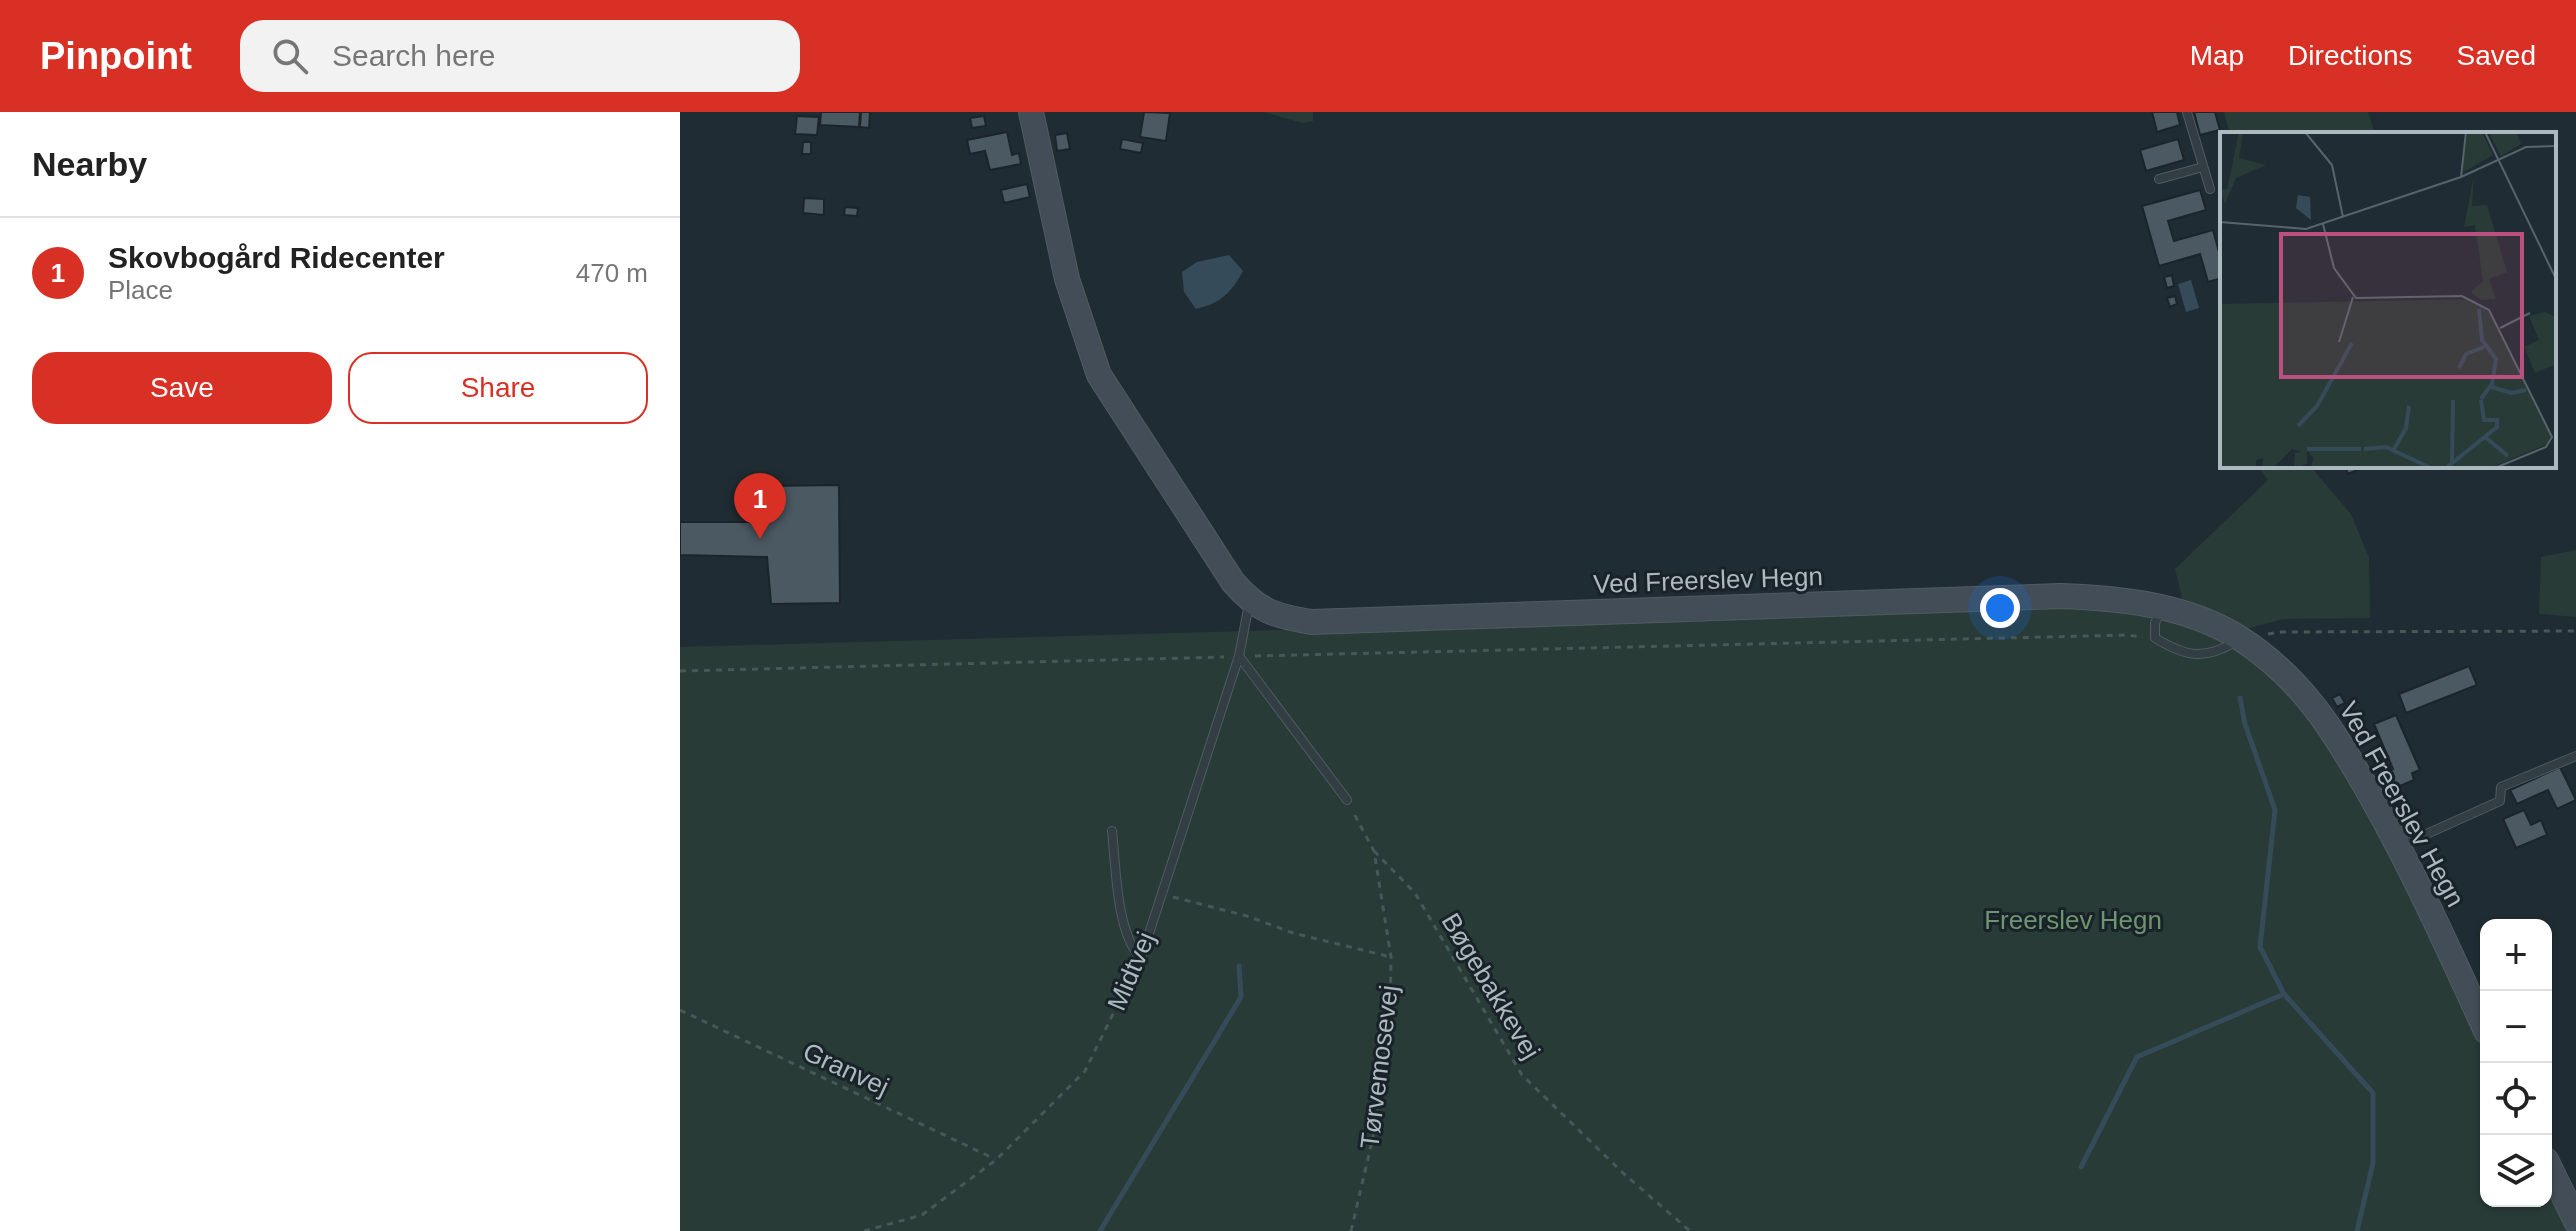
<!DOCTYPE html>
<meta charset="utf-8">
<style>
:root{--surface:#fff;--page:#f2f2f2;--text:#222;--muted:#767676;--line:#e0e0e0;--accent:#d93025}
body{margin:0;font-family:Helvetica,sans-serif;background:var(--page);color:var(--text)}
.controls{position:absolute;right:24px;bottom:24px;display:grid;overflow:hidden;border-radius:16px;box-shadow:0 2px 6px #0004}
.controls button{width:72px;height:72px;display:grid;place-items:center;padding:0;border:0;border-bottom:2px solid var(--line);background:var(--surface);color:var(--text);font:40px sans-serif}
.you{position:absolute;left:1320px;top:496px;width:28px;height:28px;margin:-20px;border:6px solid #fff;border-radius:50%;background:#1a73e8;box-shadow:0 0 0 12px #1a73e833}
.badge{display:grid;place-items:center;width:52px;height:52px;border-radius:50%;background:var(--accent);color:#fff;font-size:26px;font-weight:700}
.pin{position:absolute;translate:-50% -66px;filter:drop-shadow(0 2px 4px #0008)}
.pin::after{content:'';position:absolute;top:42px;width:28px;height:24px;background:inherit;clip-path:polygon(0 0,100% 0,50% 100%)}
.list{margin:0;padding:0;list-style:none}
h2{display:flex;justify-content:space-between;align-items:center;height:104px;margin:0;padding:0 32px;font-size:34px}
h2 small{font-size:26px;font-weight:400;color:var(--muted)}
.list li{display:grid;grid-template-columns:52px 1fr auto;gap:24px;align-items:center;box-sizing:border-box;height:112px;padding:0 32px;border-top:2px solid var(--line)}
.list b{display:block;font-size:30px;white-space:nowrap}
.list p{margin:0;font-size:26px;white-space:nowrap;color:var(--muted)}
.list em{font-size:26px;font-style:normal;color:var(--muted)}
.actions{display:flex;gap:16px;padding:24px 32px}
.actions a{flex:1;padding:18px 0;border:2px solid var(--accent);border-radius:24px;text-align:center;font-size:28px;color:var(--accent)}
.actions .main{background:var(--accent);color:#fff}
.icon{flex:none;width:44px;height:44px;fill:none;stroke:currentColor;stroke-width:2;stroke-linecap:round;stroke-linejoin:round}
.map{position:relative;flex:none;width:1896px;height:1119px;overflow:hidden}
header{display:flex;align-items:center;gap:48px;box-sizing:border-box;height:112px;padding:0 40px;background:var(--accent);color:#fff}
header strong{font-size:38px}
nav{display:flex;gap:44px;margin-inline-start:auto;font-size:28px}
.search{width:560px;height:72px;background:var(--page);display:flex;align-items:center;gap:20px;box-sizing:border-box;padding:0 28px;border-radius:24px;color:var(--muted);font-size:30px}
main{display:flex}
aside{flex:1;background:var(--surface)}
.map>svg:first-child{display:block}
.green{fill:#283b37}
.water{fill:#354b59}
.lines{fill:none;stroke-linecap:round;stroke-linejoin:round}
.stream{stroke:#354b59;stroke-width:5}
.building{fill:#4b5962;stroke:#1b242a;stroke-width:2}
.lane-casing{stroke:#515b62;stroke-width:10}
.secondary-casing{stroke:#515b62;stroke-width:26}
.path{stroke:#465857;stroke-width:3;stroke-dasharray:6 6;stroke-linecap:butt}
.lane{stroke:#333d44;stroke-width:8}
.secondary{stroke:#424d57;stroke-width:24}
.labels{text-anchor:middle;stroke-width:6;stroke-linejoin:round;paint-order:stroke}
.street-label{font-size:26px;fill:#adb9c1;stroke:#192228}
.park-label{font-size:26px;fill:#6f9570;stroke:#192228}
.inset-river{fill:none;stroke:#354b59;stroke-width:4}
.inset-road{fill:none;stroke:#58646c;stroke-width:2}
.view{fill:#bb507f;fill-opacity:0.15;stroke:#bb507f;stroke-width:4}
.inset-edge{fill:none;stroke:#adb9c1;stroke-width:4}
</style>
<header>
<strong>Pinpoint</strong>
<div class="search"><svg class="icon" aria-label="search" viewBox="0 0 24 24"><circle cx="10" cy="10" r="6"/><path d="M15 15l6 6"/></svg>Search here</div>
<nav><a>Map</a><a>Directions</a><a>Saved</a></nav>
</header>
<main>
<aside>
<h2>Nearby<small></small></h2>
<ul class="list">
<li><span class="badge">1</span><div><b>Skovbogård Ridecenter</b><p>Place</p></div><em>470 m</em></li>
</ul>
<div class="actions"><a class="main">Save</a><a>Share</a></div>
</aside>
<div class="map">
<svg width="1896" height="1119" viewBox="0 0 1896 1119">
<rect width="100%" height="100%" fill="#202c33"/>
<path class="green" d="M 584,0 L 633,0 L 633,9 L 622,11 Z
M 1544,0 L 1688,0 L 1695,22 L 1550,22 Z
M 1578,354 L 1630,354 L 1671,402 L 1689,446 L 1690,506 L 1603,507 L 1570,516 L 1504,494 L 1495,457 L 1588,368 Z
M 1896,438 L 1896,505 L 1859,502 L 1861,445 Z
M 1406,495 L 1492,509 L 1545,529 L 1599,569 L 1650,627 L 1711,736 L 1806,932 L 1806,1089 L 1866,1089 L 1866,1056 L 1896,1119 L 0,1119 L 0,535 Z"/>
<path class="water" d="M 549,143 L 563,159 C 551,181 541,191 516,197 L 504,180 L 502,160 L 517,150 Z
M 1511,168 L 1519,196 L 1506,200 L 1498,172 Z"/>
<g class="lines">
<path class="stream" d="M 1560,586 L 1565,612 L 1595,698 L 1580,835 L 1604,882 L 1693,981 L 1693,1051 L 1677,1119
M 1401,1055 L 1457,945 L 1604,882
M 420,1119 L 561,885 L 559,854"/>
</g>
<path class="building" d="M 141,0 L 180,0 L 179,15 L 140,13 Z
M 181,0 L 190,0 L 189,16 L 180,15 Z
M 464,0 L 490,1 L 486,29 L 460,25 Z
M 1472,0 L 1497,0 L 1500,13 L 1477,20 Z
M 1514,0 L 1535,0 L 1540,18 L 1520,23 Z
M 117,4 L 139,5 L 137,23 L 115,22 Z
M 304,4 L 306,14 L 292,16 L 290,6 Z
M 327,20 L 332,43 L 339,41 L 341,52 L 310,58 L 305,39 L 290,42 L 287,28 Z
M 387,21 L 390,37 L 377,39 L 375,23 Z
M 442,27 L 463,31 L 461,41 L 440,37 Z
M 1498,27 L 1504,48 L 1466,59 L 1460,38 Z
M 123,30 L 131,30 L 131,42 L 122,42 Z
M 347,72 L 350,85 L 324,91 L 321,78 Z
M 1520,78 L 1526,98 L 1488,109 L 1494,129 L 1533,118 L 1542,151 L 1542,166 L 1528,170 L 1520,142 L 1479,154 L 1462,94 Z
M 124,86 L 144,87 L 144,103 L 123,101 Z
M 165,95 L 178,96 L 177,104 L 164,103 Z
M 1492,163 L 1494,174 L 1487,176 L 1484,165 Z
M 1495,184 L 1497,192 L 1490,195 L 1487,186 Z
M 1665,354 L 1687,354 L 1668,362 Z
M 159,373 L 160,491 L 91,492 L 87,445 L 0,443 L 0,410 L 85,410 L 84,374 Z
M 1789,554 L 1797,573 L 1726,601 L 1719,582 Z
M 1660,582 L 1665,591 L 1657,595 L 1652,586 Z
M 1716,603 L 1740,658 L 1732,661 L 1734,668 L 1713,677 L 1706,660 L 1713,657 L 1694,612 Z
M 1880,655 L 1896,688 L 1877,697 L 1868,678 L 1837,692 L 1830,678 Z
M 1844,698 L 1851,713 L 1861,708 L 1867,723 L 1836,736 L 1823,707 Z"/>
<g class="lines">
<g class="lane-casing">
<path id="lane" d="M 1507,0 L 1530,77
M 1479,67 L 1523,55
M 1480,500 L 1475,511 L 1475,526 C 1505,544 1523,549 1555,530
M 559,544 L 667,688
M 432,719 C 436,754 436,821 461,846 L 559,544 L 569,492
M 1720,734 L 1820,689 L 1821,675 L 1896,644"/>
</g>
<g class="secondary-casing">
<path id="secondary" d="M 351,0 L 387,167 L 419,263 L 553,470 C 578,499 594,504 632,510 L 1380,484 C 1441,486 1508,493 1561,527 C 1624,568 1655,621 1691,684 C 1734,760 1770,840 1806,919
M 1866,1048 L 1896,1109"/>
</g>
<path class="path" d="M 1588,522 L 1601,520 L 1896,519
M 575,544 L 1448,523 L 1463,525
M 0,559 L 544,545
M 694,739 L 735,781 L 842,963 L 943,1061 L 1010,1119
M 493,785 L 567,804 L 613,821 L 711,845
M 0,898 L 315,1047
M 184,1119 L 242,1103 L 316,1048 L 405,959 L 455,857
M 671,1119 L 693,1025 L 710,907 L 711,845 L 694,739 L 672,698"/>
<use href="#lane" class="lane"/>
<use href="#secondary" class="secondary"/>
</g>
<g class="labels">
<g class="street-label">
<text transform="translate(1028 468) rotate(-2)" y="9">Ved Freerslev Hegn</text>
<text transform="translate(1722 692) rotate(61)" y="9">Ved Freerslev Hegn</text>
<text transform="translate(451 859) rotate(-67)" y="9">Midtvej</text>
<text transform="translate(811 874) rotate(59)" y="9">Bøgebakkevej</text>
<text transform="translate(699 955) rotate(-83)" y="9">Tørvemosevej</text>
<text transform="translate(166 957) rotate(25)" y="9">Granvej</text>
</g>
<g class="park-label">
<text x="1393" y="817">Freerslev Hegn</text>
</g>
</g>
<g transform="translate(1540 20)">
<rect width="336" height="336" fill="#202c33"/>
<path d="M 19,0 L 23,0 L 19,26 L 46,33 L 16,46 L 5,72 L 0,58 L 7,57 ZM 247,0 L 262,0 L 273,23 L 242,41 ZM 269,0 L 296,0 L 301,12 L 281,24 ZM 254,43 L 252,74 L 267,73 L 287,140 L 269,147 L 276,167 L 261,168 L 251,160 L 263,149 L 255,93 L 244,95 ZM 251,167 L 271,182 L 331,303 L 327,312 L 270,336 L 91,336 L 93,326 L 87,318 L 87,332 L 74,336 L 75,321 L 82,320 L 72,317 L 53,336 L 42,336 L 43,326 L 36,328 L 36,336 L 0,336 L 0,172 ZM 325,180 L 336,185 L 336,232 L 315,241 L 304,215 L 319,208 L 309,184 Z" fill="#283b37"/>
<path d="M 78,63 L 90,65 L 91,88 L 76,76 Z" fill="#354b59"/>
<path class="inset-river" d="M 259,177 L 262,208 L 276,227 L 272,252 L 261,267M 239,236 L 246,222 L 264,215M 271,255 L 292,261 L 306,258M 78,294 L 97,274 L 132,211M 265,305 L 288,324M 87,317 L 141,317M 144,317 L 166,315 L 211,336M 174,317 L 186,296 L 189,274M 232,331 L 233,268M 226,336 L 277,295 L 277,288 L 264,288 L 261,268"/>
<path class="inset-road" d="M 85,0 L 112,33 L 123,85M 265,0 L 336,147M 241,45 L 246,0M 0,90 L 86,97 L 241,45 L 306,15 L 336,14M 103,92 L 114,136 L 136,166 L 242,164 L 269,178 L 332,305 L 326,315 L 275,336M 280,196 L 310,181M 119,210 L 133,165"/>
<path class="view" d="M 61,102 L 302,102 L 302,245 L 61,245 Z"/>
<rect width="336" height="336" class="inset-edge"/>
</g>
</svg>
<div class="controls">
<button>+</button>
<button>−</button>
<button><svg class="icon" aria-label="locate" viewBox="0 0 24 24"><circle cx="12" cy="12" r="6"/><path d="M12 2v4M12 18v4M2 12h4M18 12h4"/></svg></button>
<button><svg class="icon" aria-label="layers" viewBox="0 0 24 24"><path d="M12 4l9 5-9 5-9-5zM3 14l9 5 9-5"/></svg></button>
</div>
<div class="you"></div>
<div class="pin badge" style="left:80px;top:427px">1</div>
</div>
</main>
